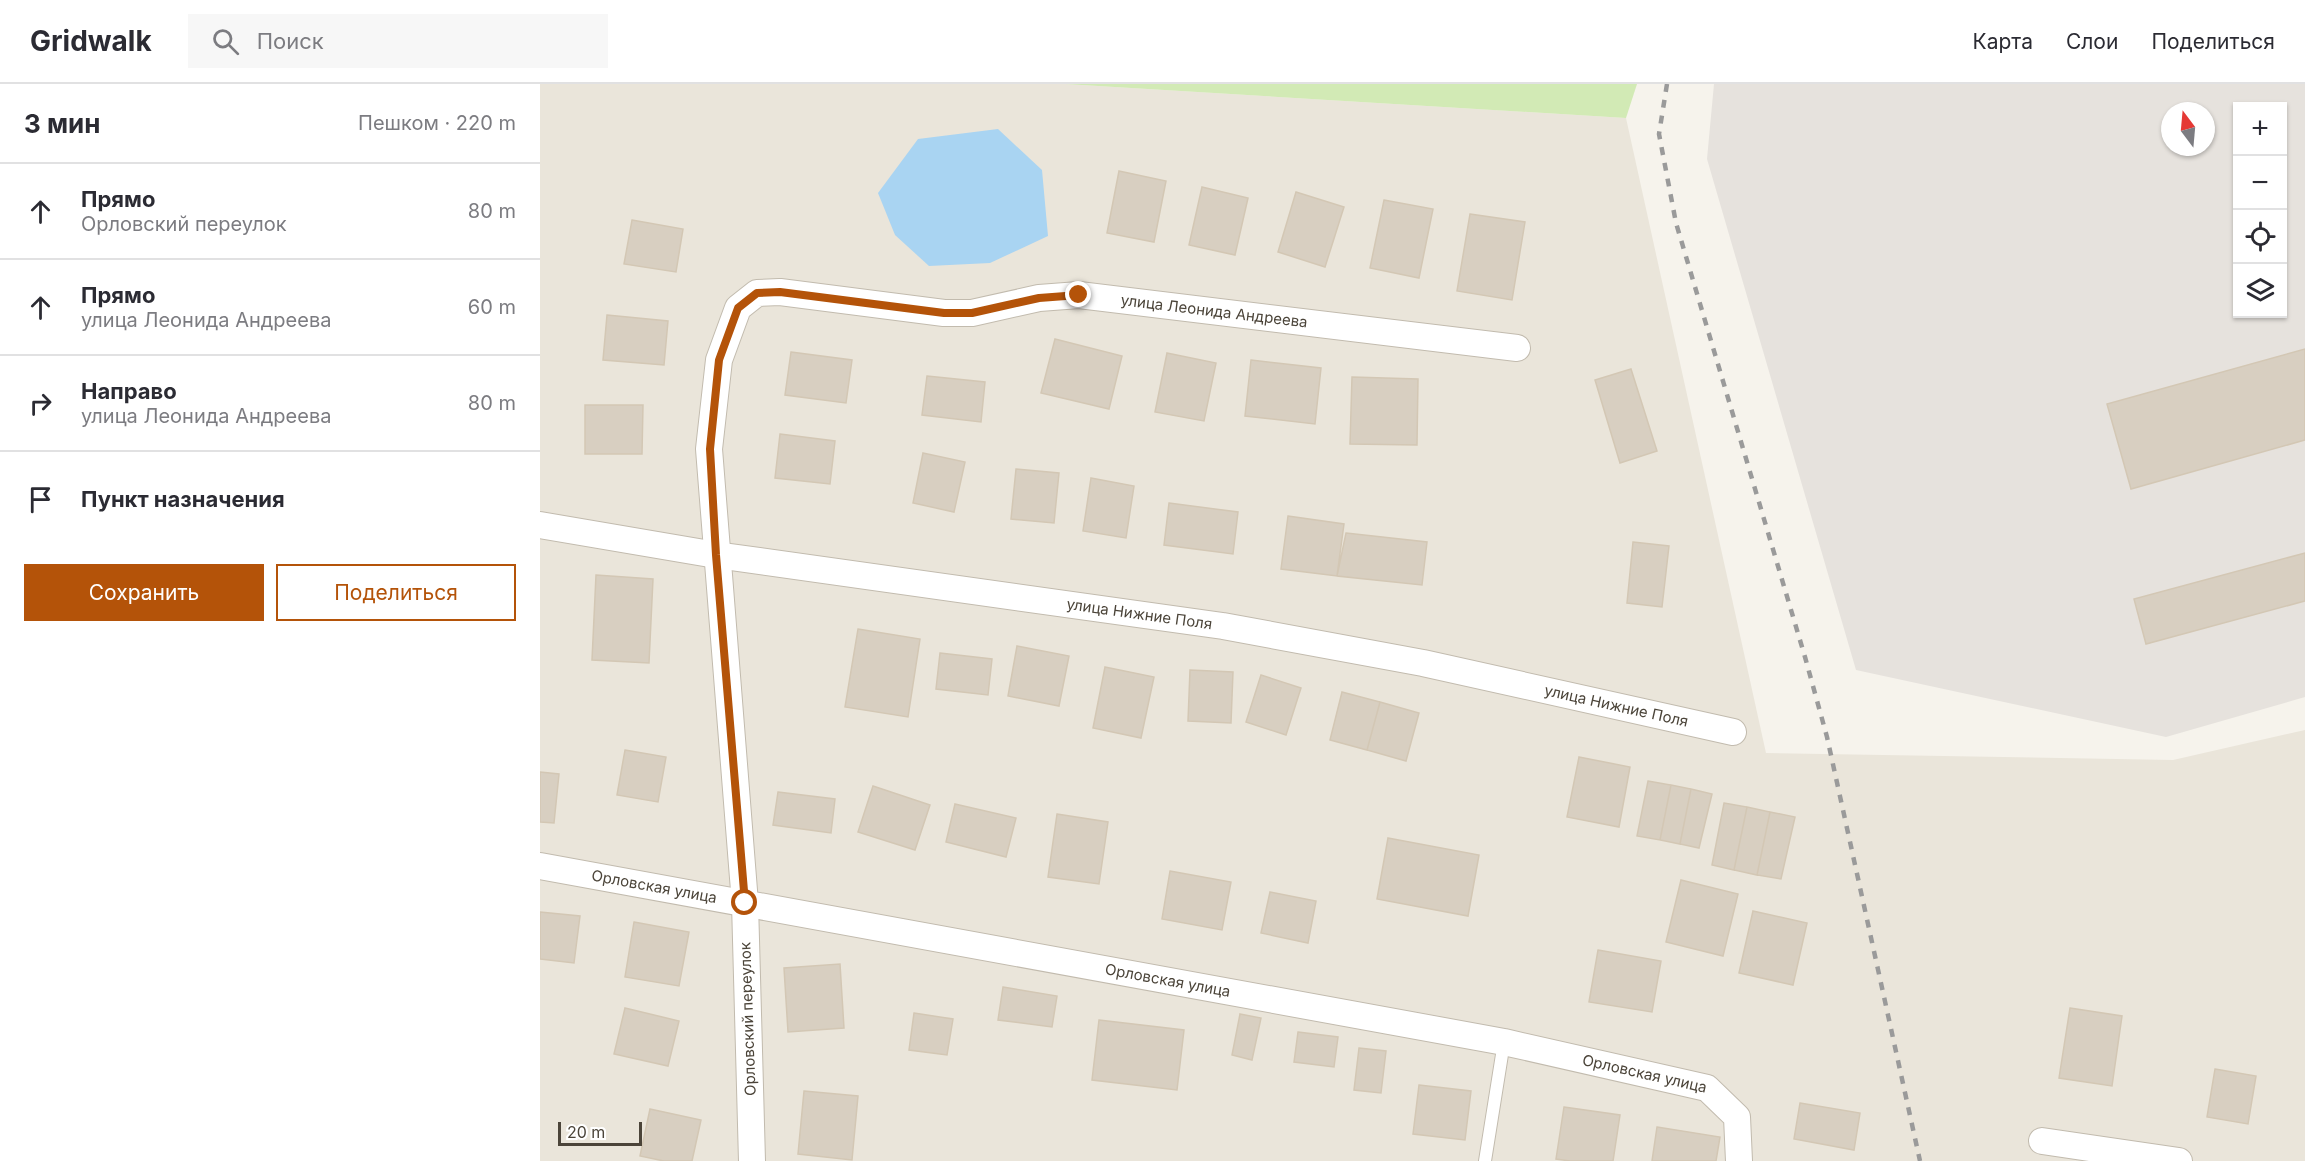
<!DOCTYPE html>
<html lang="ru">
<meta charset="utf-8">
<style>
:root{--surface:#fff;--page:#f7f7f7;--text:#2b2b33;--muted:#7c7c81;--line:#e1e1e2;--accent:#b45309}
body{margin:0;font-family:Inter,sans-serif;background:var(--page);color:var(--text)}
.controls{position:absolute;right:18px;top:18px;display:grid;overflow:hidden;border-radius:0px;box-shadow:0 2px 4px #0004}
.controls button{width:54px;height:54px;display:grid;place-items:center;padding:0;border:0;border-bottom:2px solid var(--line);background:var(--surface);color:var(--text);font:30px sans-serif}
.compass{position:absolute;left:1621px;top:18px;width:54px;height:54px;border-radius:50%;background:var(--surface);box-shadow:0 2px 4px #0004;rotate:344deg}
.scale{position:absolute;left:18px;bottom:15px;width:84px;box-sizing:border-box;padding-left:6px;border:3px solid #4b4439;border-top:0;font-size:16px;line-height:21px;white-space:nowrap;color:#4b4439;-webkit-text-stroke:4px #fff;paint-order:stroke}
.stop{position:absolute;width:18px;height:18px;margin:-14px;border:4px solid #b45309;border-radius:50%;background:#fff}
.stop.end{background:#b45309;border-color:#fff;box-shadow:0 2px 6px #0008}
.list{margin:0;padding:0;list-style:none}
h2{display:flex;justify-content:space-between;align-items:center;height:78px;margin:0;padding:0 24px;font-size:26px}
h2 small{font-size:20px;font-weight:400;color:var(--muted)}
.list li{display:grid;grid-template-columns:39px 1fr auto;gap:18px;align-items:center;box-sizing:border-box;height:96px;padding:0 24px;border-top:2px solid var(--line)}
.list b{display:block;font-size:22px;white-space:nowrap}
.list p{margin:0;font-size:20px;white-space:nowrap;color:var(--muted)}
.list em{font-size:20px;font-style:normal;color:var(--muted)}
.actions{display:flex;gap:12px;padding:18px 24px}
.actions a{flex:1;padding:14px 0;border:2px solid var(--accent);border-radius:0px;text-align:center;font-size:21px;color:var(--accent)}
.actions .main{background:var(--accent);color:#fff}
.icon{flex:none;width:33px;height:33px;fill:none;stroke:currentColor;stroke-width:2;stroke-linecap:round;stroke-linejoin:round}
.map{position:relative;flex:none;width:1765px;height:1077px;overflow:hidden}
header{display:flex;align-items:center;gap:36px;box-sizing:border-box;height:84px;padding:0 30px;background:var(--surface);border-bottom:2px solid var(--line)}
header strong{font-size:28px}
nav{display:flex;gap:33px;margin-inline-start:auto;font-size:21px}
.search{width:420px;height:54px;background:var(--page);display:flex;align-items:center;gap:15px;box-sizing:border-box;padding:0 21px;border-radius:0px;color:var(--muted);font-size:22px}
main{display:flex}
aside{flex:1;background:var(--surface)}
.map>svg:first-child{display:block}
.residential{fill:#eae5da}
.industrial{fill:#e6e2dd;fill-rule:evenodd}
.green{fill:#d2eab5}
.water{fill:#a9d4f2}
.building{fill:#d8cfc1;stroke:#d3c7b4;stroke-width:1.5}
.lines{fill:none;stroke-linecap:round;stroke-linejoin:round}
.lane-casing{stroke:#c2bbae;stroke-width:14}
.street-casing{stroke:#c2bbae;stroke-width:28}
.lane{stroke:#fff;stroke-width:12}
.street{stroke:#fff;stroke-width:26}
.rail{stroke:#9a9a9a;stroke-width:4.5;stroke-dasharray:8 8;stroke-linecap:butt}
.route{stroke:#b45309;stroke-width:8}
.labels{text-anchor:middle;stroke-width:4.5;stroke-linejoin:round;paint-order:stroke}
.street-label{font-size:15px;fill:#4b4439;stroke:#fff}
</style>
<header>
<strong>Gridwalk</strong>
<div class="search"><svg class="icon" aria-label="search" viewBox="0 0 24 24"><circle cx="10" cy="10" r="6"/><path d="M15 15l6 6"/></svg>Поиск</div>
<nav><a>Карта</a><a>Слои</a><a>Поделиться</a></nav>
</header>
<main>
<aside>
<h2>3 мин<small>Пешком · 220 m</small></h2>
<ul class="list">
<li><svg class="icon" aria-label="ahead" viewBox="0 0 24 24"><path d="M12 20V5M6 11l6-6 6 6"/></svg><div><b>Прямо</b><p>Орловский переулок</p></div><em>80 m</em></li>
<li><svg class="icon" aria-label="ahead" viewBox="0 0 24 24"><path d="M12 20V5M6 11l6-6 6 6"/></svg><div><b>Прямо</b><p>улица Леонида Андреева</p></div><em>60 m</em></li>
<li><svg class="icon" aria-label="right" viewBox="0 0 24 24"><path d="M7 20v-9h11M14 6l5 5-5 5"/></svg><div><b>Направо</b><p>улица Леонида Андреева</p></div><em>80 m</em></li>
<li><svg class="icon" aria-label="arrive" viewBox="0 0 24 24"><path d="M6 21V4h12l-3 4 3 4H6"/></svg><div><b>Пункт назначения</b></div></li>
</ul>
<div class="actions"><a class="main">Сохранить</a><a>Поделиться</a></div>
</aside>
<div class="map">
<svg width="1765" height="1077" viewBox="0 0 1765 1077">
<rect width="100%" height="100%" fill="#f6f3ec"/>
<path class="residential" d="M 0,0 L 525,0 L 1086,34 L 1226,669 L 1633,676 L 1765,646 L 1765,1077 L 0,1077 Z"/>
<path class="industrial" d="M 1174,0 L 1765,0 L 1765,613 L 1626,653 L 1316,586 L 1167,75 ZM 1698,22 L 1742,22 L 1742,230 L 1698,230 ZM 1630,27 L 1666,27 L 1666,63 L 1630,63 Z"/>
<path class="green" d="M 525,0 L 1097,0 L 1086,34 Z"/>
<path class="water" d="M 458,45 L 502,86 L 508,152 L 450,179 L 389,182 L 355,151 L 338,109 L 378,55 Z"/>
<path class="building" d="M 579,87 L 626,97 L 614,158 L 567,149 Z
M 662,103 L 708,114 L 695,171 L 649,161 Z
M 756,108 L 804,123 L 785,183 L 738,168 Z
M 844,116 L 893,125 L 879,194 L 830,184 Z
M 930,130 L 985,138 L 972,216 L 917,207 Z
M 92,136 L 143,145 L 136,188 L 84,180 Z
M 67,231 L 128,237 L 124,281 L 63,276 Z
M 515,255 L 582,272 L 569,325 L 501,309 Z
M 1765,265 L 1765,356 L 1591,405 L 1567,320 Z
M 251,268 L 312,276 L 306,319 L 245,311 Z
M 627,269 L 676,279 L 664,337 L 615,328 Z
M 711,276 L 781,284 L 775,340 L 705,332 Z
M 1091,285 L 1117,367 L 1080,379 L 1055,296 Z
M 387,292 L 445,298 L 441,338 L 382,331 Z
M 812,293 L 878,295 L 877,361 L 810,360 Z
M 45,321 L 103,321 L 102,370 L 45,370 Z
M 240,350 L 295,357 L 290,400 L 235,394 Z
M 383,369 L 425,378 L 414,428 L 373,419 Z
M 476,385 L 519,389 L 514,439 L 471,435 Z
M 551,394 L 594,402 L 586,454 L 543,447 Z
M 629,419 L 698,428 L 693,470 L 624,461 Z
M 748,432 L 804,440 L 797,492 L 741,485 Z
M 806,449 L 887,458 L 882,501 L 797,492 Z
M 1093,458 L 1129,462 L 1122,523 L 1087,519 Z
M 1765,469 L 1765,517 L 1606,560 L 1594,515 Z
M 56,491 L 113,495 L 109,579 L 52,576 Z
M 318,545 L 380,555 L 368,633 L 305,623 Z
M 477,562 L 529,572 L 519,622 L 468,612 Z
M 400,569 L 452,575 L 448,611 L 396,605 Z
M 565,583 L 614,593 L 601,654 L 553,644 Z
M 650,586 L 693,588 L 691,639 L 648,637 Z
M 721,591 L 761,604 L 746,651 L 706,638 Z
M 802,608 L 840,618 L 827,666 L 790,656 Z
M 840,618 L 879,629 L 866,677 L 827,666 Z
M 85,666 L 126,673 L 118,718 L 77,711 Z
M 1039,673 L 1090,683 L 1079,743 L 1027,733 Z
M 0,688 L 19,690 L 14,739 L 0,738 Z
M 1108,697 L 1131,701 L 1120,756 L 1097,752 Z
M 1131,701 L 1151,705 L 1140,760 L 1120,756 Z
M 333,702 L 390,721 L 375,766 L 318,748 Z
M 1151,705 L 1172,710 L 1159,764 L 1140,760 Z
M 238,708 L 295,715 L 291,749 L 233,741 Z
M 1184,719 L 1207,723 L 1194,786 L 1172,781 Z
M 415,720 L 476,734 L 466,773 L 406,758 Z
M 1207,723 L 1230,728 L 1217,791 L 1194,786 Z
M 1230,728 L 1255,733 L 1241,795 L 1217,791 Z
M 517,730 L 568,738 L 559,800 L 508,793 Z
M 848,754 L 939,771 L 928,832 L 837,815 Z
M 630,787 L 691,798 L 682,846 L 622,835 Z
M 1141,796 L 1198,810 L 1183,872 L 1126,858 Z
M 730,808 L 776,817 L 768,859 L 721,849 Z
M 1213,827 L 1267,839 L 1253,901 L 1199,889 Z
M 0,828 L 40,832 L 34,879 L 0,875 Z
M 94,838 L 149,848 L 139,902 L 85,893 Z
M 1058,866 L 1121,877 L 1112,928 L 1049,918 Z
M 300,880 L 304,944 L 248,948 L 244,884 Z
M 463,903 L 517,912 L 512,943 L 458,936 Z
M 85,924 L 139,937 L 128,982 L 74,970 Z
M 1530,924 L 1582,932 L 1572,1002 L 1519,994 Z
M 374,929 L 413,935 L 407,971 L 369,966 Z
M 700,930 L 721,934 L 712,976 L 692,971 Z
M 559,936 L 644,946 L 637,1006 L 552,996 Z
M 758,948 L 798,953 L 794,983 L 754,978 Z
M 819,964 L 846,967 L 841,1009 L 814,1006 Z
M 1675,985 L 1716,992 L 1708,1040 L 1667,1033 Z
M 879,1001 L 931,1007 L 925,1056 L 873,1050 Z
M 264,1007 L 318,1012 L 312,1076 L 258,1070 Z
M 1260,1019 L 1320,1029 L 1314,1066 L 1254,1055 Z
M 1024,1023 L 1080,1031 L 1073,1077 L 1030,1077 L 1016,1075 Z
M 110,1025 L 161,1036 L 152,1077 L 124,1077 L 100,1072 Z
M 1117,1043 L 1180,1053 L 1176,1077 L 1112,1077 Z"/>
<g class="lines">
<g class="lane-casing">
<path id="lane" d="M 945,1077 L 964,958"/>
</g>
<g class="street-casing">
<g id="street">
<path id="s1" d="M 0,441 L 176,471 L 683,542 L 883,579 L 1193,648"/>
<path id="s2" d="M 0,782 L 964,958 L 1167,1004 L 1197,1033 L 1199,1077"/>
<path d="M 1502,1057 L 1639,1077"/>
<path id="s3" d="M 212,1077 L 205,819 L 169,365 L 179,276 L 198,224 L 217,209 L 240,208 L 404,229 L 432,229 L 499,214 L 539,211 L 977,264"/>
</g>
</g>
<use href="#lane" class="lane"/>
<use href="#street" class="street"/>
<path class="rail" d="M 1127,0 L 1119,50 L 1136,139 L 1265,573 L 1287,653 L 1380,1077"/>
</g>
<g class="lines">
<path class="route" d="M 205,819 L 176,471 L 170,365 L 179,276 L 198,224 L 217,209 L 240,208 L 404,229 L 432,229 L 499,214 L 539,211"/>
</g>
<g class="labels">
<g class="street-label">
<text dy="5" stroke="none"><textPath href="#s3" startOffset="1344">улица Леонида Андреева</textPath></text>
<text dy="5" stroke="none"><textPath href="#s1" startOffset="606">улица Нижние Поля</textPath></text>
<text dy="5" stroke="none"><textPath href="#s1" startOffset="1092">улица Нижние Поля</textPath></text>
<text dy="5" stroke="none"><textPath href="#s2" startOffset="116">Орловская улица</textPath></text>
<text dy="5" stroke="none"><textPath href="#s2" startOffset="638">Орловская улица</textPath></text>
<text transform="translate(208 935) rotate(-92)" y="5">Орловский переулок</text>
<text dy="5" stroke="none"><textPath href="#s2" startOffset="1124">Орловская улица</textPath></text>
</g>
</g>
</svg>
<div class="controls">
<button>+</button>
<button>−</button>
<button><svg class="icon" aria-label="locate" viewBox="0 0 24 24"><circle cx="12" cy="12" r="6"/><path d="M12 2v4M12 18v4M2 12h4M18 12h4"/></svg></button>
<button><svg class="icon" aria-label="layers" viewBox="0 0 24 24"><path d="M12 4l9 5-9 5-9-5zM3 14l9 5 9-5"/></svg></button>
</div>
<svg class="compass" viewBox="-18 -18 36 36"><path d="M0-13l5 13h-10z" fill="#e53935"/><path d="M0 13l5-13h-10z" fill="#7c7c81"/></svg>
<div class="scale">20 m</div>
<div class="stop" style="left:205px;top:819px"></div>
<div class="stop end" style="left:539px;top:211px"></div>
</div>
</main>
